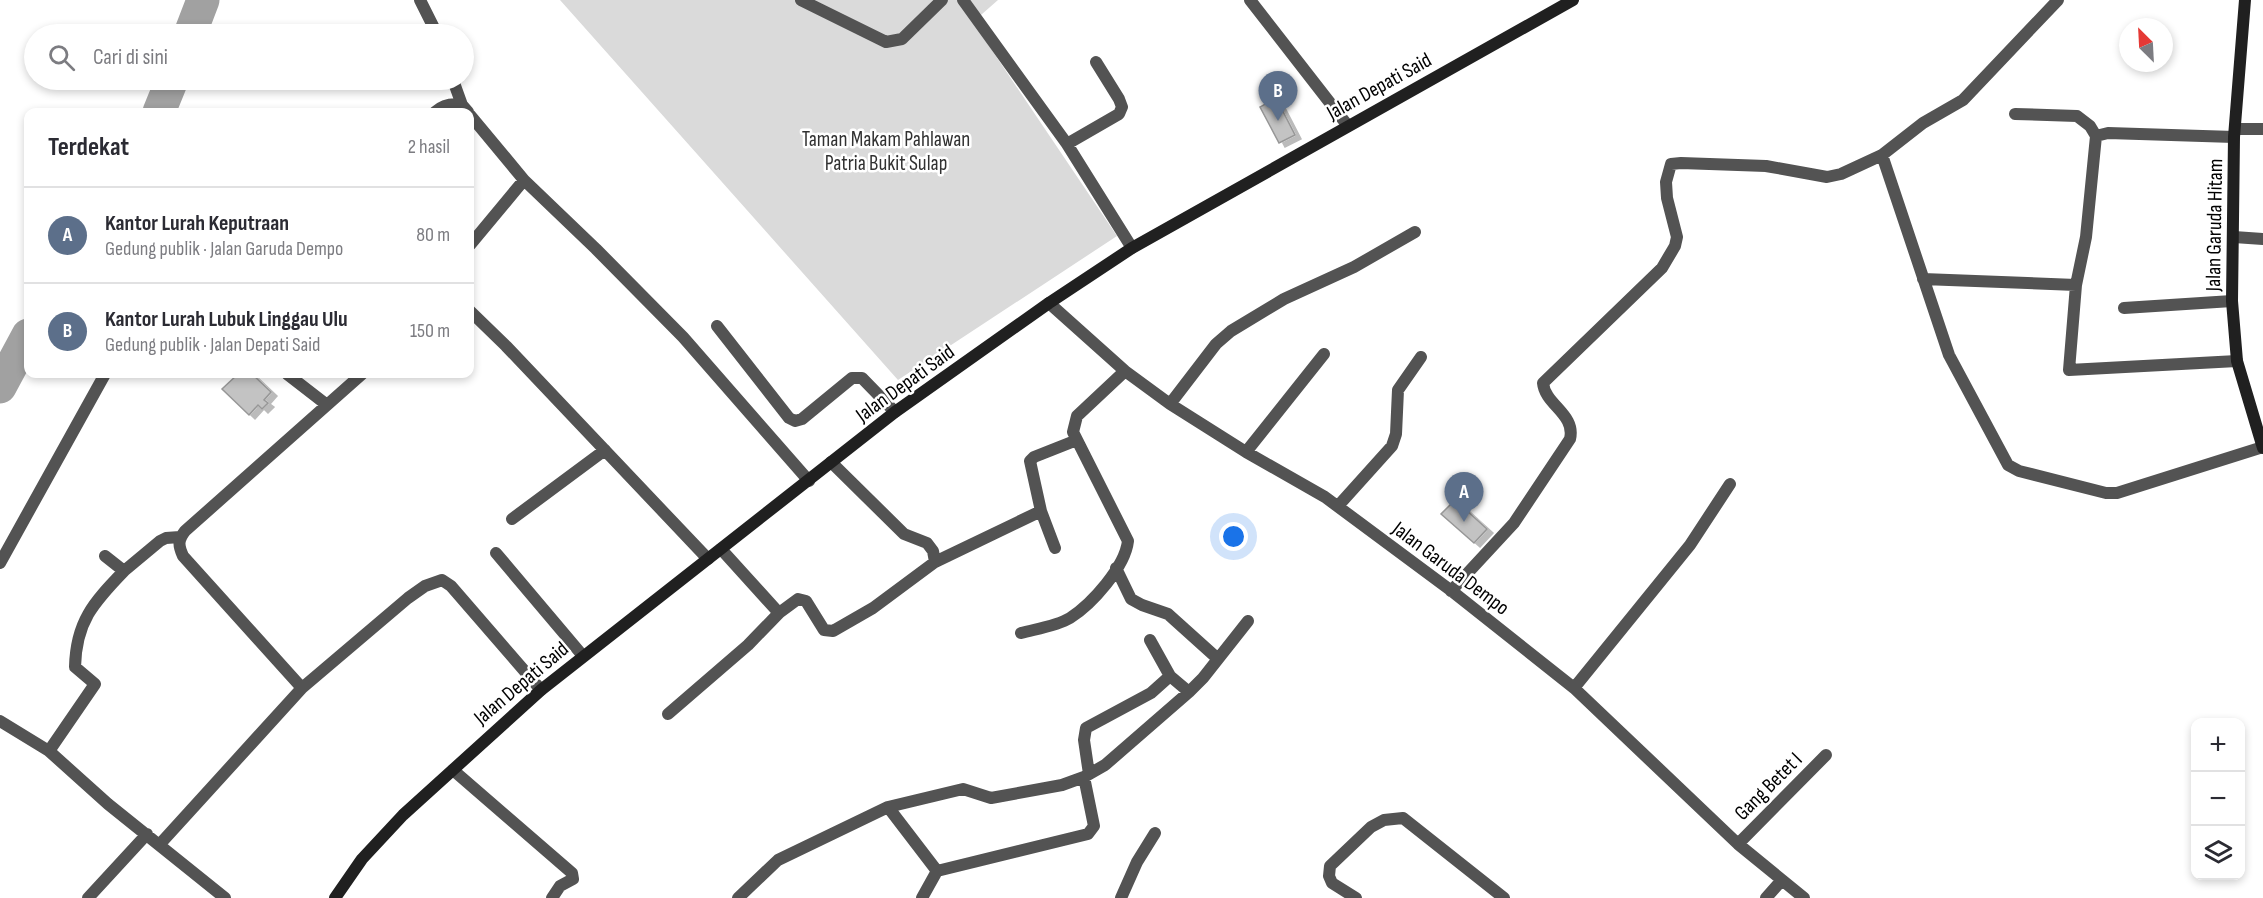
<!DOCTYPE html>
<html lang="id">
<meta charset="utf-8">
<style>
:root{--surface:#fff;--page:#f7f7f7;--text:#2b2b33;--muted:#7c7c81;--line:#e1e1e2;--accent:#000}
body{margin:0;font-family:"Sofia Sans Condensed",sans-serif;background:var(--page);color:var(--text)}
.controls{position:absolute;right:18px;bottom:18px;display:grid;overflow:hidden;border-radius:12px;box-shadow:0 3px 9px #0003}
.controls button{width:54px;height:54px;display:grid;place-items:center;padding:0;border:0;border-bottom:2px solid var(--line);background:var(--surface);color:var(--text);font:30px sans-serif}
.compass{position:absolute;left:2119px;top:18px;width:54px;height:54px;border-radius:50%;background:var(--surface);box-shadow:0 3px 9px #0003;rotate:336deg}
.you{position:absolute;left:1234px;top:537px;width:21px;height:21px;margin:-15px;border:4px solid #fff;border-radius:50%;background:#1a73e8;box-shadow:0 0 0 9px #1a73e833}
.badge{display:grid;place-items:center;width:39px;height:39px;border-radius:50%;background:var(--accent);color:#fff;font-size:20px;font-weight:700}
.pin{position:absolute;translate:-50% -50px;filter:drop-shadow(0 2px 3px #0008)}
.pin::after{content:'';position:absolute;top:32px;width:21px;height:18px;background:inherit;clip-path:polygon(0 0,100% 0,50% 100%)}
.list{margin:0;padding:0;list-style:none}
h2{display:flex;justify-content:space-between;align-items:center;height:78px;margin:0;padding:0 24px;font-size:26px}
h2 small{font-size:20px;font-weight:400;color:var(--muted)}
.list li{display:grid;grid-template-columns:39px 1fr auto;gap:18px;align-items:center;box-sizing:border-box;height:96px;padding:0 24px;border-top:2px solid var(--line)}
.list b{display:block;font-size:22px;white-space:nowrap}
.list p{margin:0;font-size:20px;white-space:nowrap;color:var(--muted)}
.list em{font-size:20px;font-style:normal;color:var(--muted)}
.icon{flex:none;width:33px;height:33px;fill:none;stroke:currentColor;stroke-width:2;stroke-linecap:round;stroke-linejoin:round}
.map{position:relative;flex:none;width:2263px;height:898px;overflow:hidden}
.search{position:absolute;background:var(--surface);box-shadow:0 3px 9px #0003;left:24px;top:24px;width:450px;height:66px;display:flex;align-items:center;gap:15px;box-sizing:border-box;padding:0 21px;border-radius:33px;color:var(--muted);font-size:22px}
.panel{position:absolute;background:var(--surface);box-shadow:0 3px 9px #0003;left:24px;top:108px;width:450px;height:270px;border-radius:12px}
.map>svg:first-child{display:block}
.green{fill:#dadada}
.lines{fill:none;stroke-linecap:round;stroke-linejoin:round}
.river{stroke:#a1a1a1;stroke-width:33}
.building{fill:#c3c3c3;stroke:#979797;stroke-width:1.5;filter:url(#shadow)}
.minor{stroke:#535353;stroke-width:12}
.secondary{stroke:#202020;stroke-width:12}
.labels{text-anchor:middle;stroke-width:5;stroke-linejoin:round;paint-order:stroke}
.street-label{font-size:21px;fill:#000;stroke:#fff}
.park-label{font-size:21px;fill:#313131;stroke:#fff}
</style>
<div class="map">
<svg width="2263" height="898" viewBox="0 0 2263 898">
<defs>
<filter id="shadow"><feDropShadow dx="6" dy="4" stdDeviation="0" flood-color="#0004"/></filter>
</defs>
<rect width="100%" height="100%" fill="#fff"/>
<path class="green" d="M 560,0 L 998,0 L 973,22 L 1117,236 L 898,380 Z"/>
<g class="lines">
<path class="river" d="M 190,34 L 203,0
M 159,112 L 172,80
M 0,387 L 28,335"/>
</g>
<path class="building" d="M 1276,98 L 1295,135 L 1279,143 L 1260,107 Z
M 238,374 L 252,374 L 271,392 L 264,400 L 268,403 L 262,409 L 258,405 L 249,415 L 222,389 Z
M 1455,500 L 1487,529 L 1474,543 L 1441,514 Z"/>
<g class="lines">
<path class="minor" d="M 420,0 L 437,34
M 801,0 L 886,42 L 902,39 L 942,0
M 963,0 L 1067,144 L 1132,248
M 1250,0 L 1348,126
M 453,80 L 462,105 L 468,112
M 435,112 C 443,105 451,103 462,105
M 2015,114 L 2077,116 L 2090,126 L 2096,136 L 2086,237 L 2076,285 L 2069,370 L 2237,361
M 470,115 L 524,180 L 596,249 L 683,337 L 809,481
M 2235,129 L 2263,129
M 2096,136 L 2108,133 L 2234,137
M 1067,144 L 1119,114 L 1122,107 L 1119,99 L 1096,62
M 1882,155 L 1949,355 L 2008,465 L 2019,471 L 2106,493 L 2117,493 L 2263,447
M 2234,237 L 2263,239
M 470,245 L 524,180
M 1923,279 L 2076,285
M 1049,303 L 1125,371 L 1170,404 L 1246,452 L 1325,497 L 1453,592 L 1574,688 L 1738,844 L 1804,898
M 2124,308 L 2232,301
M 470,311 L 506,346 L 708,559
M 717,326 L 789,418 L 795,421 L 802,419 L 852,378 L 862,378 L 895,412
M 287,374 L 327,405
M 1170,404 L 1216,344 L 1231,331 L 1284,299 L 1354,267 L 1415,232
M 1246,452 L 1324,354
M 831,462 L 904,534 L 927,543 L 933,551 L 935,562
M 1338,506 L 1392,446 L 1396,434 L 1398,390 L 1421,357
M 1041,511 L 1030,461 L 1034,457 L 1077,440
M 512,519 L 605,450
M 721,549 L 779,613
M 496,553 L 583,656
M 105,556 L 124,571 L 160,541 L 166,538 L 180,537
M 0,563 L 105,374
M 1116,568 L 1131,599 L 1142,605 L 1168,614 L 1218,659
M 124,571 C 93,603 76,622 75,667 L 95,684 L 49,751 L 108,804 L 225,898
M 1451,591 L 1514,523 L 1570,439 C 1576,414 1545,405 1543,383 L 1662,268 L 1675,246 L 1677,237 L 1667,198 L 1666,182 L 1671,164 L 1681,163 L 1766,166 L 1827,177 L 1841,174 L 1882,155 L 1923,123 L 1963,100 L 2058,0
M 1021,633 C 1036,629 1057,626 1070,618 C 1092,604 1125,567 1128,541 L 1073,432 L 1077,416 L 1125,371
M 1170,676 L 1189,692
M 302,688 L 183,556 C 178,545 178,540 185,531 L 362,374
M 1574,688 L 1690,545 L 1730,484
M 668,714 L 748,645 L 779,613 L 798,599 L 806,601 L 824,630 L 833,631 L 873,608 L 935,562 L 1041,511 L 1055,548
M 0,721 L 49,751
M 453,770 L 572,873 L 573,879 L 560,886 L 552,898
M 1089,774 L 1084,740 L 1086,728 L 1151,693 L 1170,676 L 1150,640
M 888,807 L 937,871
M 160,844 L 302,688 L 408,598 L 425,586 L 442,580 L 451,586 L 541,690
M 1738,844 L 1826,755
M 88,898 L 147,834
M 738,898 L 778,860 L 888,807 L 963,789 L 991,798 L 1062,785 L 1084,777 L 1105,765 L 1189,692 L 1203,678 L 1248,621
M 922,898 L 937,871 L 1088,834 L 1094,826 L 1084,777
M 1121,898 L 1137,862 L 1155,833
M 1356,898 L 1332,883 L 1329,876 L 1330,866 L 1371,827 L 1384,820 L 1403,818 L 1504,898
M 1766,898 L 1781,881"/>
<path class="secondary" d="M 2245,0 L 2234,137 L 2232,301 L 2237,361 L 2263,448
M 335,898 L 362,859 L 403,815 L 541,690 L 895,412 L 1049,303 L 1132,248 L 1573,0"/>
</g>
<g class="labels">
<g class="street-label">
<text transform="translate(1379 86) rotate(-29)" y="7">Jalan Depati Said</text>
<text transform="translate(2214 225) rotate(-89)" y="7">Jalan Garuda Hitam</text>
<text transform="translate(905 383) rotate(-36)" y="7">Jalan Depati Said</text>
<text transform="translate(1451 568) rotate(37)" y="7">Jalan Garuda Dempo</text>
<text transform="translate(521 683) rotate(-40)" y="7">Jalan Depati Said</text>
<text transform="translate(1768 786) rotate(-45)" y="7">Gang Betet I</text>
</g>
<g class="park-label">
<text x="886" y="146">Taman Makam Pahlawan<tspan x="886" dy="24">Patria Bukit Sulap</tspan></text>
</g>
</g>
</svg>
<div class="controls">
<button>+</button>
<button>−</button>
<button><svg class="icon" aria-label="layers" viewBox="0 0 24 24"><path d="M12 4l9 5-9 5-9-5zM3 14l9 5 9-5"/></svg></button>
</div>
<svg class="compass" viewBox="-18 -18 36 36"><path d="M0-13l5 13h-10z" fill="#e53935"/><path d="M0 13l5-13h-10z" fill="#7c7c81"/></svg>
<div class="you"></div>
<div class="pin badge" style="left:1464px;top:522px;background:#5c6f8a">A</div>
<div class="pin badge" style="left:1278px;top:121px;background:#5c6f8a">B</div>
<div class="search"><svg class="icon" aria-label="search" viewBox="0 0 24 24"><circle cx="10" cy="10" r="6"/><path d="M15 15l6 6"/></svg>Cari di sini</div>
<section class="panel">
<h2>Terdekat<small>2 hasil</small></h2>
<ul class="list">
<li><span class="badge" style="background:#5c6f8a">A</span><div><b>Kantor Lurah Keputraan</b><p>Gedung publik · Jalan Garuda Dempo</p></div><em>80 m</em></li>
<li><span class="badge" style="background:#5c6f8a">B</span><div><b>Kantor Lurah Lubuk Linggau Ulu</b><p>Gedung publik · Jalan Depati Said</p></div><em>150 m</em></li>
</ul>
</section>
</div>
